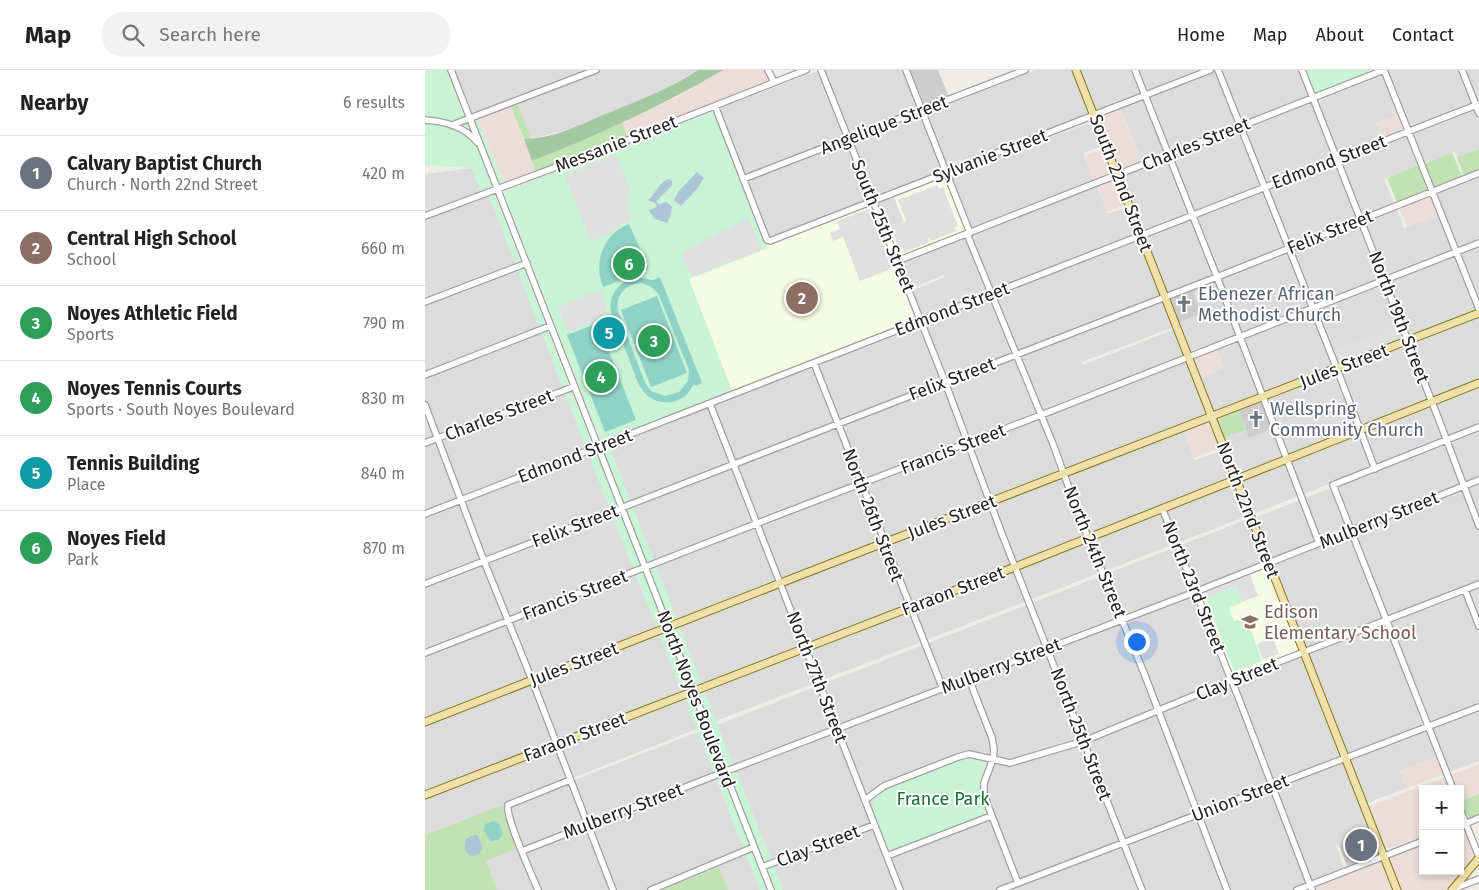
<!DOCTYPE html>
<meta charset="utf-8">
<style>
:root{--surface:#fff;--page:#f2f2f2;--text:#222;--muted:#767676;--line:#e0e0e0;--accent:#ea580c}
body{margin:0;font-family:"Fira Sans",sans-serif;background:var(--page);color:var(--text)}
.controls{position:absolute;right:15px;bottom:15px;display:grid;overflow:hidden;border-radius:0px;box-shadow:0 2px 8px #0003}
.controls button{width:45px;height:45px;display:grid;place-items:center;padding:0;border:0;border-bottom:1px solid var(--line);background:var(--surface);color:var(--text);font:25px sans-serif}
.you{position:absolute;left:711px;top:571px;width:18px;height:18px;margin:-12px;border:4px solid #fff;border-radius:50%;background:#1a73e8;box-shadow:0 0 0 8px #1a73e833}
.badge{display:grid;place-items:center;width:32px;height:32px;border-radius:50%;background:var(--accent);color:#fff;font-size:16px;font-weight:700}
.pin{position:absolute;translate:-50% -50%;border:2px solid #fff;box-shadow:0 1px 5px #0006}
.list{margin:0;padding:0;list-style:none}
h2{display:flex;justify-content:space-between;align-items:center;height:65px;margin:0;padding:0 20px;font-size:21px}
h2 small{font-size:16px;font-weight:400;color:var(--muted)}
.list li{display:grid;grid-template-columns:32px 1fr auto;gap:15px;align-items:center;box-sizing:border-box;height:75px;padding:0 20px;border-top:1px solid var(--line)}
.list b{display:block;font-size:19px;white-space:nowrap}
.list p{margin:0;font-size:16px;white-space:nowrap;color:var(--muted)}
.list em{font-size:16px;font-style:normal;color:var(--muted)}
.icon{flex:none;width:28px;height:28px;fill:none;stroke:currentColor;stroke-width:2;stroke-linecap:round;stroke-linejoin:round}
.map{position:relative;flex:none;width:1054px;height:820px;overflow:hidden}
header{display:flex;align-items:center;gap:30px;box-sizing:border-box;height:70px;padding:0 25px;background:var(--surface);border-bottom:1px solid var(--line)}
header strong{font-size:24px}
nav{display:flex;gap:28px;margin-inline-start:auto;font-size:18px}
.search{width:350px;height:45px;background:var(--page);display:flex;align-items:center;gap:12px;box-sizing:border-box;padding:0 18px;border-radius:28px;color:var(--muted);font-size:19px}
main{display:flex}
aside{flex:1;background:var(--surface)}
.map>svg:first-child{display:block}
.residential{fill:#dddcdc;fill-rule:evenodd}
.commercial{fill:#edddd8}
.education{fill:#f6fbe3}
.religious{fill:#cdcdcd}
.grass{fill:#c1e2b3}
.forest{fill:#a4c8a1}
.park{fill:#c9f3d5}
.pitch{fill:#8fd3c6;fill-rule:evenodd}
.parking{fill:#dfdfdf}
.water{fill:#adc5d6}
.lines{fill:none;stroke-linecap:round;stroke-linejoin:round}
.minor-casing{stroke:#a0a0a0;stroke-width:8}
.major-casing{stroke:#877713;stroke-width:9}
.minor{stroke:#fff;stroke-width:5.5}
.major{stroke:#f0e0aa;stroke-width:7}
.labels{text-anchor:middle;stroke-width:4;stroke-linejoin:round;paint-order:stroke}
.street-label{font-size:18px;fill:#1f1f1f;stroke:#fff}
.worship-label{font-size:18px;fill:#5b616d;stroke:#fff;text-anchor:start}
.education-label{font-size:18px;fill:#785e54;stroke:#fff;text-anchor:start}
.park-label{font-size:18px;fill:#1a7032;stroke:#fff}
</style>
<header>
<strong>Map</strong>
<div class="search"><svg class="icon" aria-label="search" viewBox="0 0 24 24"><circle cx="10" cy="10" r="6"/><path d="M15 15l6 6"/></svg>Search here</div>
<nav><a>Home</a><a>Map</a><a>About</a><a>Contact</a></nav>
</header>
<main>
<aside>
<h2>Nearby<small>6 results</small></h2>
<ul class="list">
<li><span class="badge" style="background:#6b7280">1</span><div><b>Calvary Baptist Church</b><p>Church · North 22nd Street</p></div><em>420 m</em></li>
<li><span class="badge" style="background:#8d6e63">2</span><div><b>Central High School</b><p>School</p></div><em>660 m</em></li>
<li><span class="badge" style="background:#2e9e5b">3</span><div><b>Noyes Athletic Field</b><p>Sports</p></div><em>790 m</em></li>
<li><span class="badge" style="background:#2e9e5b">4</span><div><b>Noyes Tennis Courts</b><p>Sports · South Noyes Boulevard</p></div><em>830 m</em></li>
<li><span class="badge" style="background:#0f9aa8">5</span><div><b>Tennis Building</b><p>Place</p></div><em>840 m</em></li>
<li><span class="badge" style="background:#2e9e5b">6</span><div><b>Noyes Field</b><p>Park</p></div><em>870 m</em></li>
</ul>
</aside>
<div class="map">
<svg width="1054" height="820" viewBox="0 0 1054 820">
<rect width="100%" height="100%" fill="#efede7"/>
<path class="residential" d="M 29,0 L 273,0 L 241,19 L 148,58 L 106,69 L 90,28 L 47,43 L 45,41 Z
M 396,0 L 478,0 L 496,44 L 611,0 L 648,0 L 664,41 L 663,46 L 575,80 L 577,85 L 667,52 L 677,76 L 658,83 L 683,144 L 707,135 L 698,107 L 719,97 L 693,33 L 671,41 L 655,0 L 873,0 L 887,33 L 956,6 L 958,7 L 973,45 L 951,53 L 959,74 L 981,67 L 993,95 L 959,109 L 979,158 L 1013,145 L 1054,246 L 1054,355 L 828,444 L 799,368 L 821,360 L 825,367 L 854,356 L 840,321 L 792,341 L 787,340 L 775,308 L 799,298 L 789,273 L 765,281 L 754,255 L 657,292 L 658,295 L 750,259 L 782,343 L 782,345 L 756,355 L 770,390 L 796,381 L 822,446 L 291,651 L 184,376 L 499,254 L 487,221 L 520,207 L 519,205 L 486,218 L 477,193 L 549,164 L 524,100 L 467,121 L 479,152 L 462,158 L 451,128 L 345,168 L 295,41 L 298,37 ZM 667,320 L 671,326 L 580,361 L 578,355 Z
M 963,0 L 1054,0 L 1054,30 L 985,56 Z
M 1047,40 L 1051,41 L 1054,49 L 1054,79 L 1032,87 L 1030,82 L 1000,94 L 989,68 L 990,63 Z
M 47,98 L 56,122 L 0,142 L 0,104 Z
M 1054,107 L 1054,231 L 1012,125 L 1014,122 Z
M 64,126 L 272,659 L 81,734 L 85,735 L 273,662 L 335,820 L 303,820 L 293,797 L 235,820 L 72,820 L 61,791 L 77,735 L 0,765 L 0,150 Z
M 1054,360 L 1054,691 L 1025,702 L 1018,685 L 975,701 L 982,718 L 942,733 L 829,448 Z
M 823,449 L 839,491 L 767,519 L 804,613 L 874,587 L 879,589 L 946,762 L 911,776 L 919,797 L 882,812 L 885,820 L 358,820 L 292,655 Z"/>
<path class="commercial" d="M 298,0 L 341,0 L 344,9 L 339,13 L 202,66 L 197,53 L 256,25 Z
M 85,35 L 111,101 L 79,113 L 52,48 Z
M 695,39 L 717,93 L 695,101 L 674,49 Z
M 973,45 L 978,59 L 957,68 L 951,53 Z
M 678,79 L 687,104 L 670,111 L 659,86 Z
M 690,110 L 700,135 L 682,142 L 672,117 Z
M 1005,127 L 1013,145 L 982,157 L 974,138 Z
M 791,279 L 799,298 L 775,308 L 769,291 L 769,287 Z
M 781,354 L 785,355 L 795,378 L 769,388 L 759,362 Z
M 1013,687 L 1019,704 L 982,718 L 975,701 Z
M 1054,694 L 1054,724 L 1036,731 L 1035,719 L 1031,719 L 1026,705 Z
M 1021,707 L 1025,719 L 998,719 L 998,767 L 961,779 L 944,736 Z
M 1038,759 L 1040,759 L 1050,786 L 1022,820 L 976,820 L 965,790 L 967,787 L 998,775 L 998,801 L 1035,801 L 1035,760 Z
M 955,791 L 958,793 L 969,820 L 890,820 L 892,816 Z"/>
<path class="education" d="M 519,108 L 521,109 L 541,160 L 467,190 L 490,250 L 307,321 L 264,209 L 342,179 L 341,176 L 442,137 L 447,137 L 455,161 L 479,152 L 469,127 Z
M 840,498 L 842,498 L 874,580 L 808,606 L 806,603 L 776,523 Z"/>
<path class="religious" d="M 485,0 L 513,0 L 524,27 L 505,35 L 499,34 Z
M 767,219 L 776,244 L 753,252 L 745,228 Z
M 836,332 L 847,359 L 824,368 L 814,340 Z
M 946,762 L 953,783 L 922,796 L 914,775 Z"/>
<path class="grass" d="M 92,32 L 106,69 L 99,69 L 85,35 Z
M 197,53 L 202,66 L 111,101 L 107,91 Z
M 1054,79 L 1054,100 L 1039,106 L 1032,87 Z
M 1027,83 L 1037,106 L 1009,116 L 1000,94 Z
M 993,95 L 1002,120 L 972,132 L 962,108 Z
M 814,340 L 821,360 L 799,368 L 792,350 Z
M 1054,724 L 1054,745 L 1045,748 L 1042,745 L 1036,731 Z
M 77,735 L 91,779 L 61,791 L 72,820 L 0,820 L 0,765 Z
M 294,797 L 303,820 L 235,820 Z"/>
<path class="forest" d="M 273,0 L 298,0 C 237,36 173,65 107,91 L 99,69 C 128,69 156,54 183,43 C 214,30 245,19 273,0 Z"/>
<path class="park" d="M 4,0 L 22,0 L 39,46 L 52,48 L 79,113 L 56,122 L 46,98 L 0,95 L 0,1 Z
M 880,0 L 954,0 L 890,24 Z
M 287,42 L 291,45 L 342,178 L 264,209 L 307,321 L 182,370 L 175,370 L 79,123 L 81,121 Z
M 66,125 L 70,126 L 170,381 L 184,376 L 358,820 L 335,820 L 163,384 L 64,126 Z
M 811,516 L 817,532 L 804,538 L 809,551 L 820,547 L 822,549 L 837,591 L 809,602 L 781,528 Z
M 541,687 C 574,688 556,696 557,714 C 557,723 561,732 563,741 L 562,744 L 464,782 L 447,740 L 448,733 L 451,727 L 458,720 Z"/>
<path class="pitch" d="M 204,154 L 223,197 L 222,200 L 178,217 C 168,192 178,164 204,154 Z
M 213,207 L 228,210 L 235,207 L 277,313 L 271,316 L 269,314 C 266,318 264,323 260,326 C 248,336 228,334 218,321 C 210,310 206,292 200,279 C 195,265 183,246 186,231 C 189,217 200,210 213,207 ZM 216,213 L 225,216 L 233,223 L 264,300 L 263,311 L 254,322 L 240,326 L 226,321 L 220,313 L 193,241 C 190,225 201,214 216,213 Z
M 232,226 L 262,303 L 226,317 L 196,240 Z
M 173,253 L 211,350 L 180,362 L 142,265 Z
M 69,751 L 75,755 L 78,764 L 74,770 L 65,771 L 59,761 L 60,754 Z"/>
<path class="parking" d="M 187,86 L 193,88 L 204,116 L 203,143 L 206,144 L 205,149 L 203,153 L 200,152 L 182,165 L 166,171 L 141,109 L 142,106 L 145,103 Z
M 512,115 L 514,119 L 518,117 L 533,156 L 529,158 L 531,161 L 506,171 L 505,167 L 503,168 L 504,172 L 480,182 L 478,178 L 474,179 L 466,157 L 481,151 L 473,130 Z
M 444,139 L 466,196 L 463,200 L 435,211 L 418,167 L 408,171 L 405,163 L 415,159 L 412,151 Z
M 323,148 L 337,179 L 266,207 L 257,183 Z
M 175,220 L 182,238 L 180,244 L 171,248 L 172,251 L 143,262 L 133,237 Z
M 972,254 L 976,266 L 915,291 L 910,279 L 948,264 L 950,267 L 960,263 L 959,260 Z
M 825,505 L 833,526 L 817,532 L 811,516 L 781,528 L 779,523 Z
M 848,568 L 854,584 L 838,590 L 832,574 Z"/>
<path class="water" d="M 272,102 L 279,108 L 272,119 L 256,136 L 249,130 L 254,121 Z
M 243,109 L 247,111 L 247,115 L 231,132 L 234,134 L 242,132 L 247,137 L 245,147 L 242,153 L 230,149 L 223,140 L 232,137 L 230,133 L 223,130 L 224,129 L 225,129 C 230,122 235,113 243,109 Z
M 49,765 L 53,766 L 58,778 L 54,784 L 47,786 C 40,783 38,776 41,769 Z"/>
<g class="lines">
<g class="minor-casing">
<path id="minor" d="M 26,0 L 346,820
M 343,0 L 349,12
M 396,0 L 520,312 L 577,464 L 717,820
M 481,0 L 545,163
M 710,0 L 792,207 L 894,473
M 793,0 L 912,299 L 950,399
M 877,0 L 1014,350 L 1054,456
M 959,0 L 1054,239
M 1037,0 L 1054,43
M 290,36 L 342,170 L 345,171 L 785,0
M 0,50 C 19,51 40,57 52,72
M 27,55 L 171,0
M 318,109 L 600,0
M 0,146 L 185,77 L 381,0
M 542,164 L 628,374 L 653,443 L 719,603 L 802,820
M 472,191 L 959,0
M 0,232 L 102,193
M 389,293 L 518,619
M 0,305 L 125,256
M 285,334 L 475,820
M 0,335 L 59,491 L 107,610 L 188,820
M 0,373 L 148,317
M 737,438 L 814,629 L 887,820
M 0,444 L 1054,34
M 0,514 L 792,207 L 1054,103
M 1040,520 L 1054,556
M 0,583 L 364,441 L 616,345 L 1054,173
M 544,609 L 567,668 L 569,680 L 568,689 L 559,713 L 559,724 L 565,741 L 593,813
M 1028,719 L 908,415 L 1054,357
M 440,730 L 459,716 L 533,687 L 544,684 L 585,693 L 659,671 L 807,610 L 1054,514
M 1035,739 L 1054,787
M 1035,756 L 1054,748
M 97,781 L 299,702 L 770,522 L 1054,410
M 462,786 L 566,746
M 337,797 L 449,755
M 1028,819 L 1054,809
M 113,820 C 107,805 80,747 83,735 L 145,710
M 226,820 L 329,777
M 575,820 L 1054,637
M 872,820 L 998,771"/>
</g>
<g class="major-casing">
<path id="major" d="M 651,0 L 972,820
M 0,652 L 412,491 L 1054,243
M 0,725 L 590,497 L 1054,313
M 1027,820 L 1054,788"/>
</g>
<use href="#minor" class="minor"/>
<use href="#major" class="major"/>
</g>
<defs>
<g id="church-bare" transform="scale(1.35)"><path d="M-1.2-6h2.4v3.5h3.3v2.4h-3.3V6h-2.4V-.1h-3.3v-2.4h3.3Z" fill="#6b7280" stroke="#fff" stroke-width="2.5" paint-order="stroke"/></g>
<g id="school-bare" transform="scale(1.35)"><path d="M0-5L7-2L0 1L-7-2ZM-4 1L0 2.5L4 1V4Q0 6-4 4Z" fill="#8d6e63" stroke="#fff" stroke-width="2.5" paint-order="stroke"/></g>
</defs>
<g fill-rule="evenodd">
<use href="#church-bare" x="759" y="234"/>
<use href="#church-bare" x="831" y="349"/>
<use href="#school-bare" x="825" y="552"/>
</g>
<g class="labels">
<g class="street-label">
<text transform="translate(459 55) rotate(-21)" y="6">Angelique Street</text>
<text transform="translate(191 74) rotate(-21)" y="6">Messanie Street</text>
<text transform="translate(771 74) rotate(-22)" y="6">Charles Street</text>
<text transform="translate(565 86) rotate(-21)" y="6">Sylvanie Street</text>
<text transform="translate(904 92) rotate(-21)" y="6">Edmond Street</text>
<text transform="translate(696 113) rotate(69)" y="6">South 22nd Street</text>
<text transform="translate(458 156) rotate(68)" y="6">South 25th Street</text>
<text transform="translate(905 162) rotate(-22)" y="6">Felix Street</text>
<text transform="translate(527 239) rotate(-21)" y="6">Edmond Street</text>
<text transform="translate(974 247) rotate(69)" y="6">North 19th Street</text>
<text transform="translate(919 296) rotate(-21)" y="6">Jules Street</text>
<text transform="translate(527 309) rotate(-21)" y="6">Felix Street</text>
<text transform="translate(74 345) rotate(-21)" y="6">Charles Street</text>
<text transform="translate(528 379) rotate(-21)" y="6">Francis Street</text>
<text transform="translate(150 386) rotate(-21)" y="6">Edmond Street</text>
<text transform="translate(823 440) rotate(69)" y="6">North 22nd Street</text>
<text transform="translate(448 445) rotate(69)" y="6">North 26th Street</text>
<text transform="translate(527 447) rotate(-21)" y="6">Jules Street</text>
<text transform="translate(954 450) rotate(-22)" y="6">Mulberry Street</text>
<text transform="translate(150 456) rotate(-21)" y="6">Felix Street</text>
<text transform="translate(670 482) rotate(68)" y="6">North 24th Street</text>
<text transform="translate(769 517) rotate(68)" y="6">North 23rd Street</text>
<text transform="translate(528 521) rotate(-21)" y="6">Faraon Street</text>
<text transform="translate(150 525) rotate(-21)" y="6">Francis Street</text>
<text transform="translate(149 594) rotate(-21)" y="6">Jules Street</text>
<text transform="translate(576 596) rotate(-21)" y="6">Mulberry Street</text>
<text transform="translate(392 607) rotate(69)" y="6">North 27th Street</text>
<text transform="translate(812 609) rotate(-22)" y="6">Clay Street</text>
<text transform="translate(271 629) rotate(69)" y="6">North Noyes Boulevard</text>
<text transform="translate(656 664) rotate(69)" y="6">North 25th Street</text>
<text transform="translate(150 667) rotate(-21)" y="6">Faraon Street</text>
<text transform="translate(815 728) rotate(-21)" y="6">Union Street</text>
<text transform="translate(198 741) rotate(-21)" y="6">Mulberry Street</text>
<text transform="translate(393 776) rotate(-21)" y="6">Clay Street</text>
</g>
<g class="worship-label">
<text x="773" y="230">Ebenezer African<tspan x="773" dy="21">Methodist Church</tspan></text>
<text x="845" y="345">Wellspring<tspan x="845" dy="21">Community Church</tspan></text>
</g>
<g class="education-label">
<text x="839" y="548">Edison<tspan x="839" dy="21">Elementary School</tspan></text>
</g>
<g class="park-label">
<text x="518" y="735">France Park</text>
</g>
</g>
</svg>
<div class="controls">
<button>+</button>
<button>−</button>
</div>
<div class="you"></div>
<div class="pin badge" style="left:936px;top:775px;background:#6b7280">1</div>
<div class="pin badge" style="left:377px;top:228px;background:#8d6e63">2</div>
<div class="pin badge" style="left:229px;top:271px;background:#2e9e5b">3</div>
<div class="pin badge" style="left:176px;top:307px;background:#2e9e5b">4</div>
<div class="pin badge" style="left:184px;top:263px;background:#0f9aa8">5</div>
<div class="pin badge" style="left:204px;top:194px;background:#2e9e5b">6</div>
</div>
</main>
